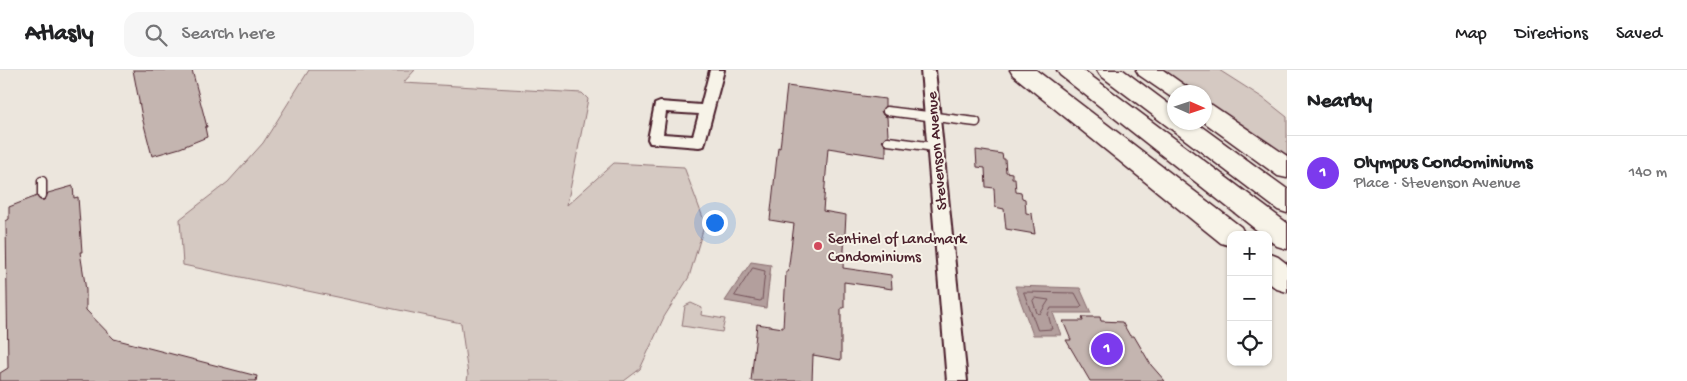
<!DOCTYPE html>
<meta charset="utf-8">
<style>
:root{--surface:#fff;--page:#f6f6f6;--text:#202124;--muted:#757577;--line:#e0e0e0;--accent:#7c3aed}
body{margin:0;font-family:"Gochi Hand",sans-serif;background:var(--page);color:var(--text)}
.controls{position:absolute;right:15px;bottom:15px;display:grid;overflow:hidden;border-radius:10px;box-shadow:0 1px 4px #0004}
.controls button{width:45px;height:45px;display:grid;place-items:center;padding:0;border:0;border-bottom:1px solid var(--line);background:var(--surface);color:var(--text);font:25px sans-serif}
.compass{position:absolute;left:1167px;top:15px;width:45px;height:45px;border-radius:50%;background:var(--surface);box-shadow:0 1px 4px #0004;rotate:93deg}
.you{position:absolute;left:714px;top:152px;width:18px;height:18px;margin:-12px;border:4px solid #fff;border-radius:50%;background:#1a73e8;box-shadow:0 0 0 8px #1a73e833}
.badge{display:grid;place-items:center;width:32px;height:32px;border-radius:50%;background:var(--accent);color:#fff;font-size:16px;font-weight:700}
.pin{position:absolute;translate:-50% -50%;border:2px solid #fff;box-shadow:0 1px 5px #0006}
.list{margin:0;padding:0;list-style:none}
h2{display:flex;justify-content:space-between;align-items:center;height:65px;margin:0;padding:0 20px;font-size:21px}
h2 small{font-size:16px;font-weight:400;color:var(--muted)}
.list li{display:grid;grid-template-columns:32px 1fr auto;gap:15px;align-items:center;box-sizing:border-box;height:75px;padding:0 20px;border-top:1px solid var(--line)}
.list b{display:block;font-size:19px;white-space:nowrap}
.list p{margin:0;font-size:16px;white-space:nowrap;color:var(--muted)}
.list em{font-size:16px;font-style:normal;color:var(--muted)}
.icon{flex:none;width:28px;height:28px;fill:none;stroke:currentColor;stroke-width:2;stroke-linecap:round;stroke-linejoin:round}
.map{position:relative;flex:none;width:1287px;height:311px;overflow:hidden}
header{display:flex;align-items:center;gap:30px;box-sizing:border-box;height:70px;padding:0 25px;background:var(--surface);border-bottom:1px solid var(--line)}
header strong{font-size:24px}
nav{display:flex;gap:28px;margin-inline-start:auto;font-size:18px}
.search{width:350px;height:45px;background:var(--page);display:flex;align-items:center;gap:12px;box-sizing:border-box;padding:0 18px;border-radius:15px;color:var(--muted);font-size:19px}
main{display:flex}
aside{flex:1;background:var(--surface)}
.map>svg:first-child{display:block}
.green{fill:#d5c9c2;stroke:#907476}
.water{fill:#b39f9d;stroke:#896c6f}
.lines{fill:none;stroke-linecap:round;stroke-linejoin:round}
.shore{stroke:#745259;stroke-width:1}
.building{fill:#c4b5b0;stroke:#4a1f2b}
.service-casing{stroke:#4a1f2b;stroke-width:11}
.minor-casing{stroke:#4a1f2b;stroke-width:4}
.motorway-casing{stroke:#4a1f2b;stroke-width:3}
.service{stroke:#f7f3e8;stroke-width:8}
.minor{fill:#f7f3e8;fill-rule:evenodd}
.motorway{fill:#f7f3e8;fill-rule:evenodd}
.poi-dot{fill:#d1495b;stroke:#f7f3e8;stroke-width:2}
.labels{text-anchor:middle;stroke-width:4;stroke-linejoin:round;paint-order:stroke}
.street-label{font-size:16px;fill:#4a1f2b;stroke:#f7f3e8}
.poi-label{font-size:16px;fill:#4a1f2b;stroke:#f7f3e8;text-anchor:start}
</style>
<header>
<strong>Atlasly</strong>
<div class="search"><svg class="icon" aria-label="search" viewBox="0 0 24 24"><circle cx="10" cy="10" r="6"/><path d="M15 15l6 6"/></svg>Search here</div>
<nav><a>Map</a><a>Directions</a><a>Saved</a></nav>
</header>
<main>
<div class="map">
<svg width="1287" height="311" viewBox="0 0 1287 311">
<rect width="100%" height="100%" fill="#ece6dd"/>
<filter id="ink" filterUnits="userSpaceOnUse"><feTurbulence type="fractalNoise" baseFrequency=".02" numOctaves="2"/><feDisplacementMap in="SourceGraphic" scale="10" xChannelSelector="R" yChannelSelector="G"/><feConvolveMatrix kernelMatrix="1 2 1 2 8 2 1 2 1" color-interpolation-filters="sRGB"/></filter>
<g filter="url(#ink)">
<path class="green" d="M 309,0 L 415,0 L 403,13 L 582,23 L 588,29 L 567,135 L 614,93 L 684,97 L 705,153 L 689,207 L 664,247 L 640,299 L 624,311 L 467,311 L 468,305 L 461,253 L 183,195 L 180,149 L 228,112 L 263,73 Z
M 1142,0 L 1219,0 L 1263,28 L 1287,47 L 1287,99 L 1205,43 L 1204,22 L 1175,22 Z
M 691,233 L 702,238 L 701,245 L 725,249 L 722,262 L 682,256 L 685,236 Z"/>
<path class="water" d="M 751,192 L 771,195 L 766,238 L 725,231 Z
M 1015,216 L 1080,218 L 1091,243 L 1053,243 L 1061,265 L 1033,265 Z"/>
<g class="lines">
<path class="shore" d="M 753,198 L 765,201 L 762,230 L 760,231 L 735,226 Z
M 1024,222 L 1075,223 L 1082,236 L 1080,238 L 1051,238 L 1048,244 L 1052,259 L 1038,260 Z
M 1035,228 L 1049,230 L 1040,244 L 1037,243 L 1033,231 Z"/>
</g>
<path class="building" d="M 133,0 L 192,0 L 207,57 L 205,57 L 207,67 L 180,78 L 152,86 L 142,47 Z
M 787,16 L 885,29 L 885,36 L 881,41 L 883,45 L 887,47 L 888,66 L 882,71 L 886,76 L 886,87 L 828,78 L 823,141 L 846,145 L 843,198 L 891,205 L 892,219 L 844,212 L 844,238 L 841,238 L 841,290 L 813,285 L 812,311 L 751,311 L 757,254 L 783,258 L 786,202 L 788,202 L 794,154 L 770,150 L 778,77 L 780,78 Z
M 976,80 L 1002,84 L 1003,89 L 1005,89 L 1006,102 L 1012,103 L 1012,108 L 1015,108 L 1016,122 L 1021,123 L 1022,128 L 1025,129 L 1026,143 L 1032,144 L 1035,164 L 1006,159 L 1004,139 L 995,137 L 994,118 L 986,117 L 985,98 L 977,97 Z
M 73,116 L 74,128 L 78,127 L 82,182 L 80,182 L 86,220 L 86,240 L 114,269 L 257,306 L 256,311 L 0,311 L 0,303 L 8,298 L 6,151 L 9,149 L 9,137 L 37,126 L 40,130 L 44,130 L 48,123 Z
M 1082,247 L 1100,247 L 1101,251 L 1122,252 L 1130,266 L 1134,266 L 1151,295 L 1165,311 L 1090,311 L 1066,270 L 1071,270 L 1063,251 L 1083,251 Z"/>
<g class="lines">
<g class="service-casing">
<path id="service" d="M 887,41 L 976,52
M 888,71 L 935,77
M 42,111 L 42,125"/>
</g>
<g class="minor-casing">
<path id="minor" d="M 710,0 L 724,0 L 704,76 L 699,77 L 650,73 L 648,69 L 655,34 L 660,32 L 701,35 ZM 666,42 L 699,44 L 693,66 L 663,64 Z
M 921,0 L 935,0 L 967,311 L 947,311 Z"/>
</g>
<g class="motorway-casing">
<path id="motorway" d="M 1010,0 L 1036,0 L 1241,157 L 1245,165 L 1231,165 L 1231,176 L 1221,173 L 1013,5 Z
M 1057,0 L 1083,0 L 1287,153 L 1287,179 L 1277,176 L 1268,169 L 1268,165 L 1263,165 L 1060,5 Z
M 1097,0 L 1123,0 L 1174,38 L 1174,52 L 1195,52 L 1287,119 L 1287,143 L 1278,140 L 1100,5 Z
M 1136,0 L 1163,0 L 1187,17 L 1191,22 L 1174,22 L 1174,28 L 1171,27 L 1139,5 Z
M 1204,33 L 1212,35 L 1287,86 L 1287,108 L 1278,106 L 1204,52 Z
M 1268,183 L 1278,187 L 1287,194 L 1287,222 L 1277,219 L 1268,212 Z"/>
</g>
<use href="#service" class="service"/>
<use href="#minor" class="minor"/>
<use href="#motorway" class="motorway"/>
</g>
</g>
<circle class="poi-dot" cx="818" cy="176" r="5"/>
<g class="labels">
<g class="street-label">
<text transform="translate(935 81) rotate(-95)" y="6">Stevenson Avenue</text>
</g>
<g class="poi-label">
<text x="828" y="173">Sentinel of Landmark<tspan x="828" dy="18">Condominiums</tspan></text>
</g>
</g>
</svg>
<div class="controls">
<button>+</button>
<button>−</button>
<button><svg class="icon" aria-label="locate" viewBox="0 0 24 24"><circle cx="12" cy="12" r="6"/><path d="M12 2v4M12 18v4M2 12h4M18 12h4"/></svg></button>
</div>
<svg class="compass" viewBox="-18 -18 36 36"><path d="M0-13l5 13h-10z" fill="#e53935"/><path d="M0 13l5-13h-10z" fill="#757577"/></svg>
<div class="you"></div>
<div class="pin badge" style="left:1107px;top:279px">1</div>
</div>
<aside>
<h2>Nearby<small></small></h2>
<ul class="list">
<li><span class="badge">1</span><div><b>Olympus Condominiums</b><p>Place · Stevenson Avenue</p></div><em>140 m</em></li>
</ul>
</aside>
</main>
